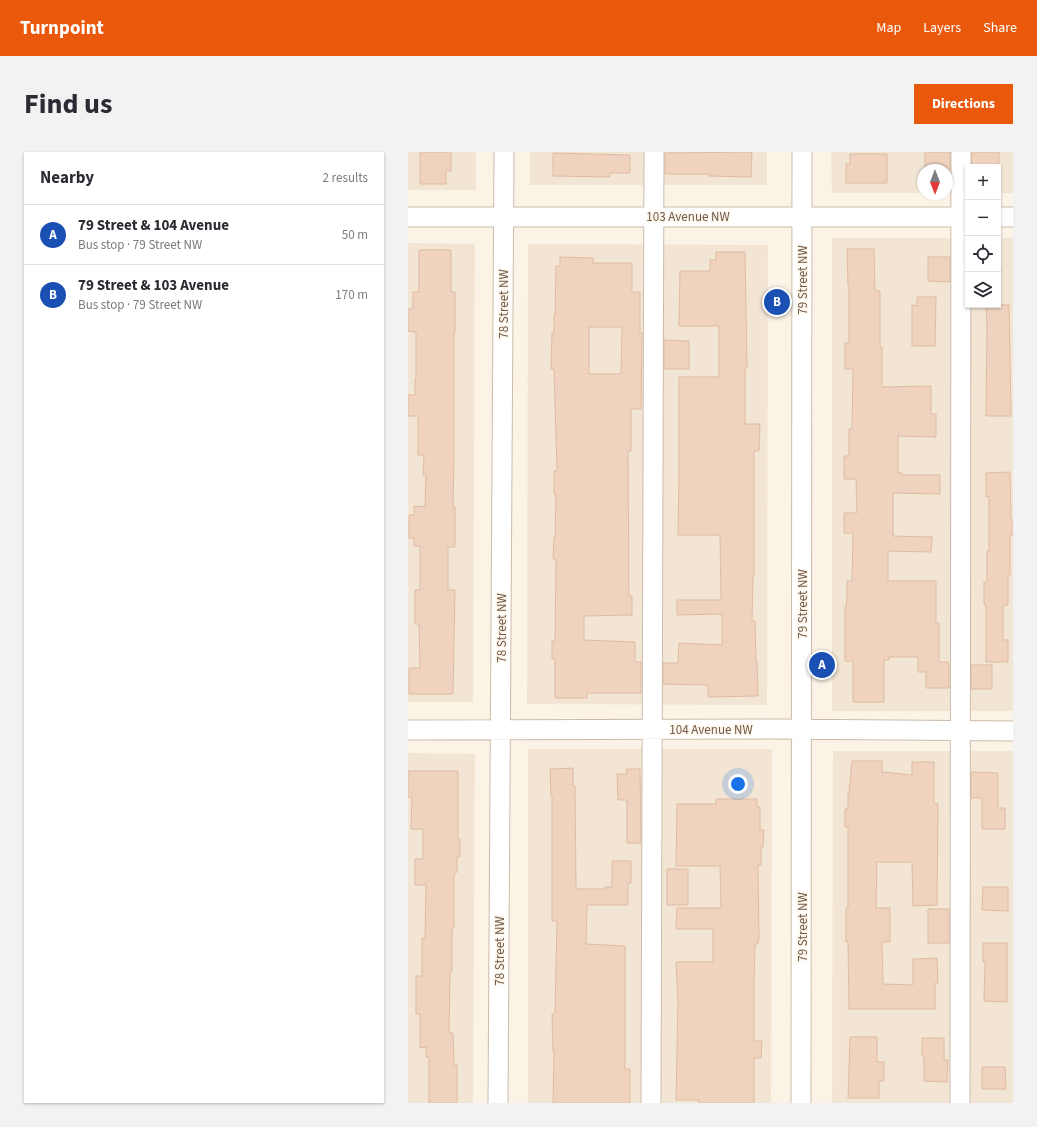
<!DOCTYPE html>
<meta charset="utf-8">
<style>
:root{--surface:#fff;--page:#f2f2f3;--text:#2b2b33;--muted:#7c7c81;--line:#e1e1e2;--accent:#ea580c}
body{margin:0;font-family:"Source Sans 3",sans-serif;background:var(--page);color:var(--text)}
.controls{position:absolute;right:12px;top:12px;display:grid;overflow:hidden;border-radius:0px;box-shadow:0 1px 3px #0004}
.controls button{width:36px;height:36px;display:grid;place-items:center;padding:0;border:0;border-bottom:1px solid var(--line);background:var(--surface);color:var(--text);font:20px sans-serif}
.compass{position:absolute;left:509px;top:12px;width:36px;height:36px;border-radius:50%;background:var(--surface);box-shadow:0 1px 3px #0004;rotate:180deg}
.you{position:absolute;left:330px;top:632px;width:14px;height:14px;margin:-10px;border:3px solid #fff;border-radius:50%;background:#1a73e8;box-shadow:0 0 0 6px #1a73e833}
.badge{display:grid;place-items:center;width:26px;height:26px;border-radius:50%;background:var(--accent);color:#fff;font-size:13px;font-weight:700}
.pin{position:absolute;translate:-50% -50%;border:2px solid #fff;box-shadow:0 1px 4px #0006}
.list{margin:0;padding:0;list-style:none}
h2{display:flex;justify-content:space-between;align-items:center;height:52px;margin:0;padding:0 16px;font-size:17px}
h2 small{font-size:13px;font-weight:400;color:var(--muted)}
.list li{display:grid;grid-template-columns:26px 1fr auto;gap:12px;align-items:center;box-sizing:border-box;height:60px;padding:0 16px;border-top:1px solid var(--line)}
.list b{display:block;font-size:15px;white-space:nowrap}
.list p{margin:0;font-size:13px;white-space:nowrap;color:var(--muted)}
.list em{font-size:13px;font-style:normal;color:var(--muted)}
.icon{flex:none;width:22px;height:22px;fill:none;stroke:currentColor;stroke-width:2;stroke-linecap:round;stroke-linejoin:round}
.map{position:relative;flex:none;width:605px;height:951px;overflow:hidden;border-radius:0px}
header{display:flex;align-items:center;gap:24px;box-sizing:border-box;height:56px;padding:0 20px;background:var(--accent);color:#fff}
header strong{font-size:19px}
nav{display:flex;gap:22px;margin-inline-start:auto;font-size:14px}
.intro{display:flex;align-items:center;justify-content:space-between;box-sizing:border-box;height:96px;padding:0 24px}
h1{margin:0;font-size:28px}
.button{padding:10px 18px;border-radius:0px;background:var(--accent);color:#fff;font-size:14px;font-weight:700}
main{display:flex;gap:24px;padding:0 24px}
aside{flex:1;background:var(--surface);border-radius:0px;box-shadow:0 1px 3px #0004}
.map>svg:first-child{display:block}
.residential{fill:#f2e5d4}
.building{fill:#efd3bf;stroke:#e0bba0;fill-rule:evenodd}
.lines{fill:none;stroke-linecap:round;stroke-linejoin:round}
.minor-casing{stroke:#ccbbac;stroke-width:21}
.minor{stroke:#fff;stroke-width:19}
.labels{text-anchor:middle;stroke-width:3;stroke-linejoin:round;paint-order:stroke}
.street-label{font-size:13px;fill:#725b4c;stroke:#fef7eb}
</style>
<header>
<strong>Turnpoint</strong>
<nav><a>Map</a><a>Layers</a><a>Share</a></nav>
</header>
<div class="intro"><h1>Find us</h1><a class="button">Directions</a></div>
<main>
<aside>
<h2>Nearby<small>2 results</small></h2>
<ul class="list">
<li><span class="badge" style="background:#1a4fb4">A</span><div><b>79 Street &amp; 104 Avenue</b><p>Bus stop · 79 Street NW</p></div><em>50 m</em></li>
<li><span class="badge" style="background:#1a4fb4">B</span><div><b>79 Street &amp; 103 Avenue</b><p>Bus stop · 79 Street NW</p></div><em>170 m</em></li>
</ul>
</aside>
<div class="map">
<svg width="605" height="951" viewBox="0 0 605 951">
<rect width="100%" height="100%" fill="#fbf3e5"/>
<path class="residential" d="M 0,0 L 68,0 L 68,38 L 0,38 Z
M 122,0 L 359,0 L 359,33 L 122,33 Z
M 423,0 L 605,0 L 605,41 L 590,41 L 590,15 L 560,15 L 560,41 L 539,41 L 539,18 L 515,18 L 515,41 L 424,41 Z
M 424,86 L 560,86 L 560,153 L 590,153 L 590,86 L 605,86 L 605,559 L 424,559 Z
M 0,91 L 67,92 L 65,550 L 0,550 Z
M 120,92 L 360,93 L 359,553 L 119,552 Z
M 120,597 L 364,597 L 363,951 L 120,951 Z
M 425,599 L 605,599 L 605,951 L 424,951 Z
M 0,601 L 67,602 L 65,951 L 0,951 Z"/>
<path class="building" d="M 12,0 L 43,0 L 43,19 L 38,19 L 38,32 L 12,32 Z
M 344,0 L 343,25 L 301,24 L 301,22 L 257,22 L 257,1 Z
M 517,0 L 542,0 L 542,18 L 517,18 Z
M 564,0 L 591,0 L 591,15 L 564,15 Z
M 145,1 L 222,3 L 222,21 L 202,21 L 202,25 L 145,24 Z
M 442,2 L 479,2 L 479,31 L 438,31 L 438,12 L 442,12 Z
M 439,97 L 466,97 L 467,139 L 472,139 L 472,195 L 474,195 L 474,235 L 523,234 L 523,262 L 528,262 L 528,285 L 490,284 L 490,321 L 494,321 L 494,323 L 532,323 L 532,342 L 485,341 L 485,384 L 524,385 L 523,400 L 480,399 L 480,429 L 528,429 L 528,471 L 531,471 L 531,510 L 540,510 L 540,512 L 541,512 L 541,536 L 518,536 L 518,520 L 510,520 L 510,505 L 481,505 L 481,508 L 476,508 L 476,550 L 445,550 L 445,509 L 437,509 L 437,455 L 438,455 L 439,445 L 439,429 L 444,429 L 445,381 L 436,381 L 436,361 L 449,361 L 448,327 L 436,327 L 436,304 L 441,304 L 441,277 L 444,277 L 445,217 L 437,217 L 437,191 L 441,191 L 441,134 L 440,134 Z
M 11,98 L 43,98 L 43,140 L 47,140 L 47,180 L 46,180 L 46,304 L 45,355 L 47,355 L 47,395 L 40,395 L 40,438 L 47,438 L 45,542 L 1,542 L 1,516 L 12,516 L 11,472 L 7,472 L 7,438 L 12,438 L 12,394 L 6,394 L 6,386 L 1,386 L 1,363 L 6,363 L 6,354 L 17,355 L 18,323 L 15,323 L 16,303 L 10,303 L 10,264 L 0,264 L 0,243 L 7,243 L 7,227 L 8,227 L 8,180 L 0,179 L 0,157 L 5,157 L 5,140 L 11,140 Z
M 308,100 L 337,100 L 339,216 L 337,216 L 337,272 L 352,272 L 351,299 L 346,299 L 346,424 L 345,424 L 344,469 L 347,469 L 348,510 L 349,510 L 350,544 L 300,545 L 300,533 L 255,532 L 255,511 L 270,511 L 271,491 L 314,493 L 314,462 L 269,463 L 269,448 L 313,448 L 312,383 L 270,383 L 271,321 L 271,225 L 311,225 L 311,174 L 271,174 L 272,119 L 302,119 L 302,108 L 308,108 Z
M 152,105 L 185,106 L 185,111 L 224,111 L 224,140 L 232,140 L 232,181 L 234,181 L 233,257 L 223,257 L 223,299 L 220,299 L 221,444 L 224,444 L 224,463 L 176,464 L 176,488 L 227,490 L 227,510 L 233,510 L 233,541 L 179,541 L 179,546 L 147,546 L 147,507 L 144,507 L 144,489 L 147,489 L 148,407 L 145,407 L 146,385 L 147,385 L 148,342 L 146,342 L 146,319 L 149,319 L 146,217 L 143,217 L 144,181 L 146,181 L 146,163 L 147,163 L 148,114 L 152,114 ZM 181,175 L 214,175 L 213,222 L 181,222 Z
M 520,105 L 542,105 L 542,130 L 520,129 Z
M 509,145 L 528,145 L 527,194 L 504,194 L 504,153 L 509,154 Z
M 578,153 L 601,153 L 603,264 L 578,264 L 579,173 Z
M 256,188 L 281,189 L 281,217 L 256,217 Z
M 602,320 L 603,368 L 605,368 L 605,383 L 602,383 L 602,423 L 600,423 L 600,453 L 595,453 L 595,488 L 600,488 L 600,510 L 578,510 L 578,453 L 576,453 L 576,430 L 579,430 L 579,399 L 581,399 L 581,344 L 578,345 L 578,321 Z
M 563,513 L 584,513 L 584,537 L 563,537 Z
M 444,609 L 474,609 L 474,620 L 504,623 L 504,610 L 526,610 L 526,651 L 530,652 L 529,753 L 505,754 L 504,710 L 469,710 L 468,756 L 482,756 L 482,790 L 474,790 L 475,832 L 505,833 L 505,807 L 529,806 L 530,831 L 527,831 L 527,857 L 441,857 L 440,790 L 438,790 L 438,756 L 440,756 L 440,675 L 437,675 L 437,657 L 440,657 L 440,641 L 441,641 Z
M 165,616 L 165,634 L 167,634 L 168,737 L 197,737 L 197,735 L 204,735 L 204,709 L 223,709 L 223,731 L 220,731 L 220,753 L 179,753 L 178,792 L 217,794 L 217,917 L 222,917 L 222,951 L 145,951 L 146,899 L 145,899 L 144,862 L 147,862 L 149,769 L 144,769 L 144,644 L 143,644 L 142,617 Z
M 218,617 L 232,617 L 233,691 L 219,691 L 219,648 L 210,648 L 209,622 L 219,622 Z
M 0,619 L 50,619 L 50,687 L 52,687 L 52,705 L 49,705 L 49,720 L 46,722 L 46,776 L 44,776 L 44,820 L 42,820 L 41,881 L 45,881 L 46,913 L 49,913 L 49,951 L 21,951 L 21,905 L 18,905 L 18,895 L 12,896 L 12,862 L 8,862 L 8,824 L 14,824 L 14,786 L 17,786 L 18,733 L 7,733 L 7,707 L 15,707 L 15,677 L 3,677 L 4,645 L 0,645 Z
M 563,620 L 590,621 L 590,656 L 597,656 L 597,677 L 574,677 L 574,646 L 563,646 Z
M 308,647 L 349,647 L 349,655 L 352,655 L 352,678 L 356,678 L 355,695 L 353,695 L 353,713 L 350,713 L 351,787 L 350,787 L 350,792 L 347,792 L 346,829 L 346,889 L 354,889 L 353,906 L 346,906 L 346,951 L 291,951 L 291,948 L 268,948 L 270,849 L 268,810 L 305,810 L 305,777 L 268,777 L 269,756 L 313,756 L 312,714 L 268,714 L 269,652 L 308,652 Z
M 259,717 L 280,717 L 280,753 L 259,753 Z
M 575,735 L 600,735 L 600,759 L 574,758 Z
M 520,757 L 541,757 L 541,791 L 520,791 Z
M 575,791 L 599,791 L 599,850 L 576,849 L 577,810 L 575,810 Z
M 442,885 L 469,885 L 469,910 L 476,910 L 476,929 L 471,929 L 471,946 L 440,946 Z
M 514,886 L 536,886 L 536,908 L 540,908 L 539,930 L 516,929 L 516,904 L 514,904 Z
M 574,915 L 597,915 L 598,937 L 574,937 Z"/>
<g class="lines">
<g class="minor-casing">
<path id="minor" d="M 0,65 L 560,65
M 590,65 L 605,65
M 0,578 L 368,577 L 605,579
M 90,951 L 96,0
M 243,951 L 246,0
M 393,951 L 394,0
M 552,951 L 553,0"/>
</g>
<use href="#minor" class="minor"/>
</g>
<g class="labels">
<g class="street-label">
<text x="280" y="69">103 Avenue NW</text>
<text transform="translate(394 128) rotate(-90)" y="5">79 Street NW</text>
<text transform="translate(95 152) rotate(-90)" y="5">78 Street NW</text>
<text transform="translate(394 452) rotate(-90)" y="5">79 Street NW</text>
<text transform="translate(93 476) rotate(-90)" y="5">78 Street NW</text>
<text x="303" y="582">104 Avenue NW</text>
<text transform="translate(394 775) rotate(-90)" y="5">79 Street NW</text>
<text transform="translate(91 799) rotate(-90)" y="5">78 Street NW</text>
</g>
</g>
</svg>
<div class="controls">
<button>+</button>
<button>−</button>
<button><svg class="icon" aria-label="locate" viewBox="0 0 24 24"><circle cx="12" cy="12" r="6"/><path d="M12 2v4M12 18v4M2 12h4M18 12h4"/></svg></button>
<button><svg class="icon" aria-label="layers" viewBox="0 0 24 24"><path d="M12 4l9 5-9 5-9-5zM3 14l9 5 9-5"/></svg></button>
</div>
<svg class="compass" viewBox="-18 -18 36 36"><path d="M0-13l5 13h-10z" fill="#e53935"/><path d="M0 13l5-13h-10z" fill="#7c7c81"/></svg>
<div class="you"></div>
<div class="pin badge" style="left:414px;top:513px;background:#1a4fb4">A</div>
<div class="pin badge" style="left:369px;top:150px;background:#1a4fb4">B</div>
</div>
</main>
